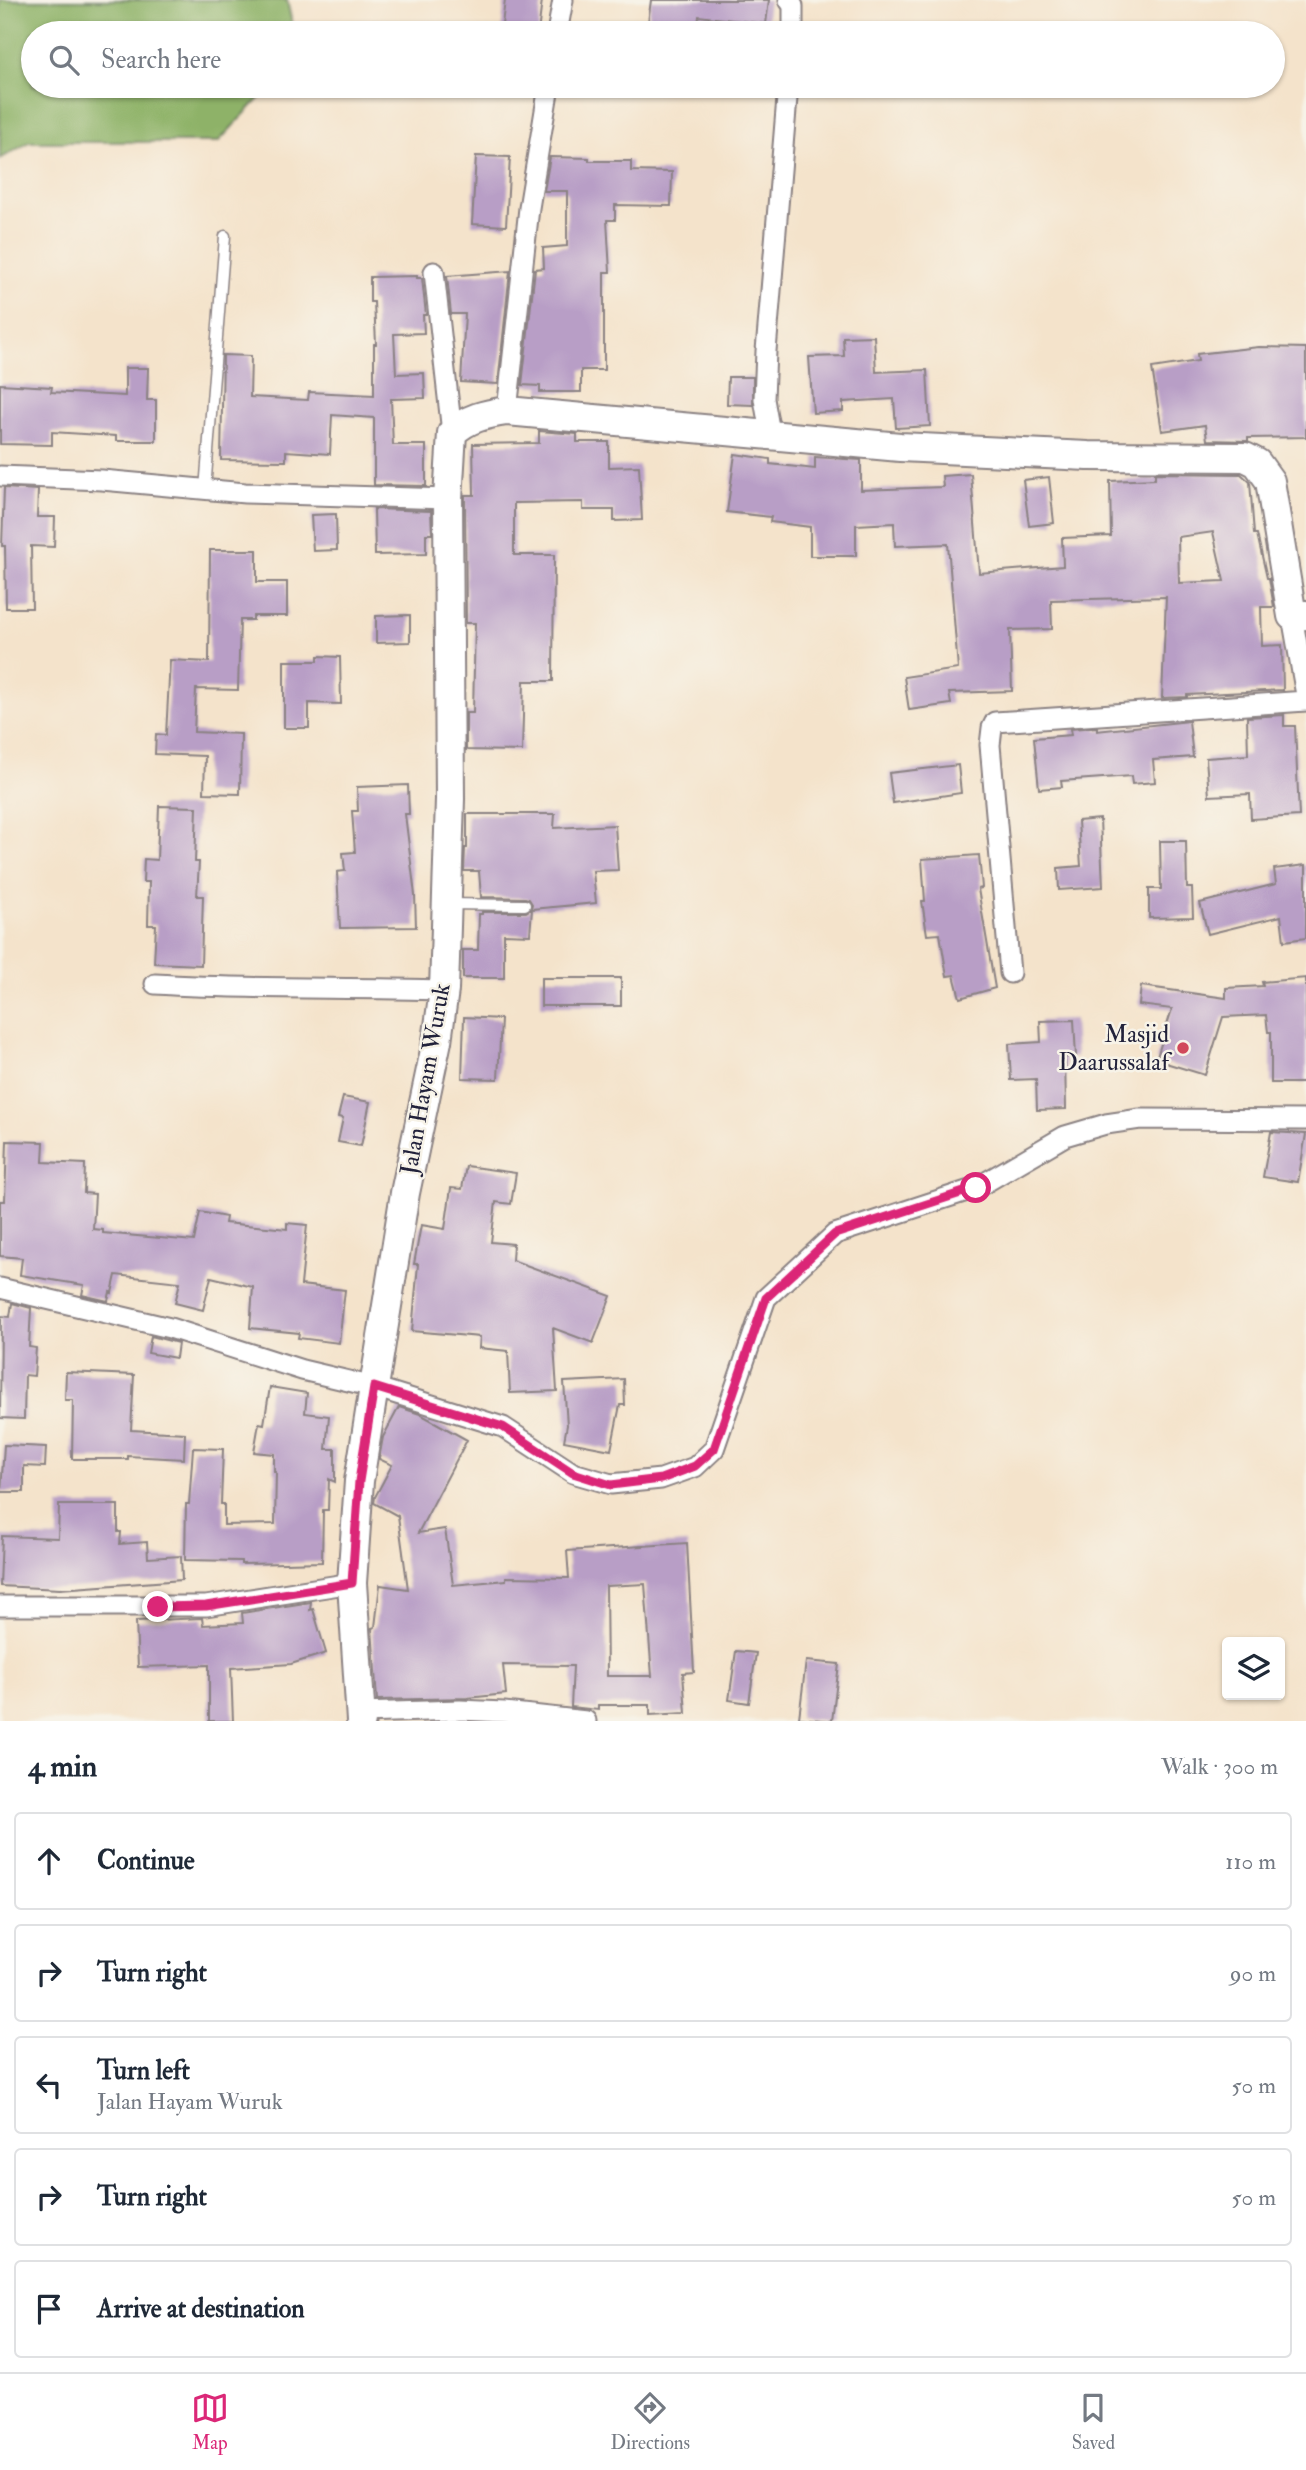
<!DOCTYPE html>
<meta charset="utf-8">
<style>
:root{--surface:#fff;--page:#f2f2f3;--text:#1f2937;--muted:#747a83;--line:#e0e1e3;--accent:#db2777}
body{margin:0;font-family:"IM FELL Double Pica",serif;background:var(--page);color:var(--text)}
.controls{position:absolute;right:21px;bottom:21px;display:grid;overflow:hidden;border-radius:7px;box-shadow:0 2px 5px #0004}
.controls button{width:63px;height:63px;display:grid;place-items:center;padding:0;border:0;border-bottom:2px solid var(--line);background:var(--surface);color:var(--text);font:35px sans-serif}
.stop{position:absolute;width:21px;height:21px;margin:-16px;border:5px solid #db2777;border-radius:50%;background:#fff}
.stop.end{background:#db2777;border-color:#fff;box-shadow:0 2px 7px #0008}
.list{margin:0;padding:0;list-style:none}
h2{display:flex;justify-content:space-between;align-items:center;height:91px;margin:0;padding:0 28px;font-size:30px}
h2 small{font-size:23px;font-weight:400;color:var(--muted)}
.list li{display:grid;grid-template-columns:46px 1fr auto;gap:21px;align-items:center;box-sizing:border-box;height:98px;margin:0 14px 14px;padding:0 14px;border:2px solid var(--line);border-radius:7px}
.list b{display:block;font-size:26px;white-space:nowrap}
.list p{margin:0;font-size:23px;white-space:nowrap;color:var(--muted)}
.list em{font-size:23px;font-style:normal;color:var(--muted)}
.icon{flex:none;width:38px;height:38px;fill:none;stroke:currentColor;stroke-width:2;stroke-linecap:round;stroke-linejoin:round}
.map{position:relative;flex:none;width:1306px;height:1721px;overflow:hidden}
.search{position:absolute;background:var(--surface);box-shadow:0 2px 5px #0004;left:21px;right:21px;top:21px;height:77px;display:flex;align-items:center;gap:18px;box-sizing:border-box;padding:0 24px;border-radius:38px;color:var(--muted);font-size:26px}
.sheet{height:651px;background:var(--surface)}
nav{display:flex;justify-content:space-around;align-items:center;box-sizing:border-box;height:98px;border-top:2px solid var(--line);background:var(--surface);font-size:19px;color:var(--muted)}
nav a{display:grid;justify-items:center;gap:4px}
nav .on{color:var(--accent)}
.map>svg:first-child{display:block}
.forest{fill:#8eb267;stroke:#586a51;stroke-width:2}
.building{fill:#b89ec6;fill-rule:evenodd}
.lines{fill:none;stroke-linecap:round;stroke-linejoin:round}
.lane-casing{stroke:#8b8283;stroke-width:13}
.street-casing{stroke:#8b8283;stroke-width:23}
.secondary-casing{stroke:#8b8283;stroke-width:32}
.lane{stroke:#fff;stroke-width:10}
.street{stroke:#fff;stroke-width:19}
.secondary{stroke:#fff;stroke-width:28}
.route{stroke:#db2777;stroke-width:9}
.poi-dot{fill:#d1495b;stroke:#f7f3e8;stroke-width:2.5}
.labels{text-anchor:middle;stroke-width:5;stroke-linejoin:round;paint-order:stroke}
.poi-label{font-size:24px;fill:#22223b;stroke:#f7f3e8;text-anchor:end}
.street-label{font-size:24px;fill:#22223b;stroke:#f7f3e8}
</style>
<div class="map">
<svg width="1306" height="1721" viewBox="0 0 1306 1721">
<rect width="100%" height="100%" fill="#f7f3e8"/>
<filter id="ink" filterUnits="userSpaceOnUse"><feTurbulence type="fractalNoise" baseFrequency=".0143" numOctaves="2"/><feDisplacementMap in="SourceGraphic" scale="14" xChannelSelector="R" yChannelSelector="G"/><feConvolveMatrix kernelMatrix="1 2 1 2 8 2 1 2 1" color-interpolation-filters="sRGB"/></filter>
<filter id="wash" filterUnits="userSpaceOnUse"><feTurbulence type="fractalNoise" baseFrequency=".00686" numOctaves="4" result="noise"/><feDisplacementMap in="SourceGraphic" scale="28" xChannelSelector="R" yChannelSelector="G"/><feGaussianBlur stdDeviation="1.57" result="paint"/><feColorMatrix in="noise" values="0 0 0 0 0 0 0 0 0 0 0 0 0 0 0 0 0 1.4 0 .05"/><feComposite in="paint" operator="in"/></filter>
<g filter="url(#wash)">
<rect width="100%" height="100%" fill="#f4e3cb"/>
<path class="forest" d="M 0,0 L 287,0 L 294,33 L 33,33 L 33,86 L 271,86 L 218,142 L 29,142 L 0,159 Z"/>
<g id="blocks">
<path class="building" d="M 505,0 L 542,0 L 538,33 L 501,33 Z
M 651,0 L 769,0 L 766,24 L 699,16 L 697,33 L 647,30 Z
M 476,156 L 510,157 L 506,226 L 472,224 Z
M 550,157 L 589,158 L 589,161 L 631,161 L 631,171 L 672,172 L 671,206 L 615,205 L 615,220 L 607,220 L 610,272 L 604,272 L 604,370 L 581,370 L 581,392 L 540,392 L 540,386 L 522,385 L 535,269 L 544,268 L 543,248 L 567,246 L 567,191 L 544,191 Z
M 510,271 L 498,384 L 461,382 L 465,314 L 451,314 L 447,276 Z
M 417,276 L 417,278 L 422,278 L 426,315 L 423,315 L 424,333 L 394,334 L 396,374 L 424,373 L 425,398 L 391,399 L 393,445 L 426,445 L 426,486 L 374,485 L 374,418 L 332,415 L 330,454 L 286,451 L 286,461 L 221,460 L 223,355 L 251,356 L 250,397 L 308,400 L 309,392 L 374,395 L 374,344 L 376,344 L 374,302 L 370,302 L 370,277 Z
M 874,336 L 876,372 L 927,370 L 930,426 L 896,428 L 894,399 L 843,402 L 843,411 L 813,413 L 809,357 L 844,356 L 843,337 Z
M 1259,347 L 1306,348 L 1306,437 L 1248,438 L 1248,441 L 1207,440 L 1205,425 L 1162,431 L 1152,368 L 1198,361 L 1197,354 Z
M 125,368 L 148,368 L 147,400 L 156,400 L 156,441 L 116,441 L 116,436 L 52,432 L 52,445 L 0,444 L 0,384 L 52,387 L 51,392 L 125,396 Z
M 728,377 L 753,377 L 753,405 L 727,404 Z
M 539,431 L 577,434 L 577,442 L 609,442 L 609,467 L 639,466 L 642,520 L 614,521 L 614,510 L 583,510 L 583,502 L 514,503 L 514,555 L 554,555 L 553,681 L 524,681 L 522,751 L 466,750 L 466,713 L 473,713 L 475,623 L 466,623 L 465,499 L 465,495 L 474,495 L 473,444 L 539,443 Z
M 735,454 L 770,459 L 770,464 L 815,469 L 815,457 L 861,460 L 861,490 L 943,487 L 942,476 L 971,474 L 979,573 L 1063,566 L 1062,538 L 1111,536 L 1110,481 L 1155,479 L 1155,473 L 1241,474 L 1250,482 L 1254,534 L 1257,534 L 1267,578 L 1269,578 L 1274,607 L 1261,607 L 1262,646 L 1282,645 L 1283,690 L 1187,695 L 1187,697 L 1162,698 L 1166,597 L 1051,600 L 1052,629 L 1010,630 L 1012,691 L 949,693 L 951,704 L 909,710 L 904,677 L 958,669 L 948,544 L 895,546 L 894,523 L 856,525 L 856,556 L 810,556 L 810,527 L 770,522 L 771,517 L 727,512 ZM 1213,532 L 1224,581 L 1179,583 L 1178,537 Z
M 1049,477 L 1054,523 L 1029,526 L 1023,480 Z
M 4,488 L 38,490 L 37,517 L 55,517 L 54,547 L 31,546 L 32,608 L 6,608 L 5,546 L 2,546 Z
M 374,509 L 431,511 L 432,534 L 426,534 L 426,554 L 375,555 Z
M 336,514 L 337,550 L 313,551 L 311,515 Z
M 210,550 L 257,550 L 257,582 L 287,582 L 287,616 L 253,616 L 253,620 L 240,620 L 238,690 L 196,689 L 194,732 L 241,734 L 240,794 L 204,793 L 205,756 L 155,754 L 156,734 L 166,735 L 170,660 L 209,662 Z
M 410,615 L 410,642 L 376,643 L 376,616 Z
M 318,656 L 340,657 L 341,704 L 309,703 L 309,728 L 284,728 L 284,661 L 318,661 Z
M 1284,715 L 1284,726 L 1295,726 L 1299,816 L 1251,819 L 1250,794 L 1209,796 L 1206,758 L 1248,755 L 1247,717 Z
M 1189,721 L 1193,757 L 1153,760 L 1155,782 L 1132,784 L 1131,776 L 1061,781 L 1062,787 L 1039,789 L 1034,738 L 1071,735 L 1070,729 L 1097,727 L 1097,731 Z
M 958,765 L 961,793 L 893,803 L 889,773 Z
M 408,785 L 409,814 L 405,814 L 415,895 L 416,927 L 340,928 L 337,872 L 345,871 L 343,853 L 355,852 L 352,811 L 358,811 L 357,787 Z
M 159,806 L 197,807 L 195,862 L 199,862 L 197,896 L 203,896 L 201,965 L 154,963 L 156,925 L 148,925 L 149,882 L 143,882 L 144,859 L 157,860 Z
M 467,814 L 555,814 L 554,828 L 615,825 L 618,870 L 593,871 L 596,903 L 532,909 L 530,935 L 504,934 L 504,978 L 463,978 L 463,950 L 478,950 L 479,914 L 482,914 L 482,912 L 526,912 L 531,909 L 532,904 L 529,899 L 525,898 L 481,897 L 479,871 L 464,871 L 465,848 L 467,848 Z
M 1100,819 L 1103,887 L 1059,890 L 1058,868 L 1081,866 L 1078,821 Z
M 1160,841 L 1186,841 L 1187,888 L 1192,888 L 1193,917 L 1149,918 L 1149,889 L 1161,889 Z
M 979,855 L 982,888 L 978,889 L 995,988 L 960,998 L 954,975 L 947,976 L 940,934 L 927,935 L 922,901 L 925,901 L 922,859 Z
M 1306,865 L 1306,938 L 1284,941 L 1281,916 L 1208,934 L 1200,903 L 1276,884 L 1274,869 Z
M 541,978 L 621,978 L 621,1006 L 541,1006 Z
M 1306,978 L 1306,1083 L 1271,1083 L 1271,1032 L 1268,1032 L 1266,1015 L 1223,1017 L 1205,1075 L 1156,1060 L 1172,1009 L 1139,1005 L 1141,986 L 1226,998 L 1226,988 L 1263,986 L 1262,982 Z
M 464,1017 L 501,1019 L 498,1079 L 462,1078 Z
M 1074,1020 L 1076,1057 L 1065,1057 L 1066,1109 L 1037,1110 L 1036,1079 L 1011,1080 L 1009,1044 L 1041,1042 L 1040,1021 Z
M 343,1097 L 370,1102 L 361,1146 L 338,1142 L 343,1118 L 338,1117 Z
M 1271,1132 L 1306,1134 L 1298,1182 L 1263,1177 Z
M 7,1141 L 44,1142 L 43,1162 L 85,1164 L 84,1193 L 95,1194 L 93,1229 L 103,1230 L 103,1233 L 194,1241 L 200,1212 L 226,1217 L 225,1223 L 287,1229 L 287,1223 L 307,1225 L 301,1285 L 345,1290 L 339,1343 L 298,1338 L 299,1333 L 250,1328 L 253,1287 L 211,1277 L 203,1310 L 175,1303 L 180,1282 L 116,1275 L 112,1293 L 110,1292 L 108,1301 L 82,1295 L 84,1285 L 20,1275 L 22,1258 L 0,1256 L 0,1201 L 5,1201 Z
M 466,1166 L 516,1173 L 511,1204 L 496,1202 L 491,1242 L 513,1244 L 512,1260 L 611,1296 L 593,1343 L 553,1328 L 557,1391 L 510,1393 L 508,1351 L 479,1348 L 480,1337 L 412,1331 L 418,1264 L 414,1264 L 421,1225 L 445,1229 L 451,1188 L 462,1189 Z
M 12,1303 L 31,1308 L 29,1347 L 36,1348 L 34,1376 L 25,1375 L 24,1419 L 0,1418 L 1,1316 L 10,1317 Z
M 151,1336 L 178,1343 L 176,1358 L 148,1353 Z
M 66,1372 L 134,1375 L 131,1430 L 185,1433 L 184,1459 L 128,1456 L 128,1459 L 72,1459 L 73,1400 L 65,1400 Z
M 624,1379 L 625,1405 L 620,1405 L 611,1450 L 564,1441 L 567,1425 L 564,1382 Z
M 270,1387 L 307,1393 L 305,1413 L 329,1416 L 326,1449 L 335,1449 L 335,1482 L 329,1479 L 328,1510 L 323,1510 L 322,1562 L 241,1564 L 241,1561 L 185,1560 L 186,1504 L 189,1504 L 193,1448 L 223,1449 L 221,1504 L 224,1504 L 224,1525 L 275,1524 L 276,1472 L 274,1472 L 274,1454 L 254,1452 L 259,1423 L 264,1424 Z
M 399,1407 L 420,1414 L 467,1440 L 418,1533 L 445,1529 L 453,1585 L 506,1580 L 506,1577 L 569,1578 L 567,1551 L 687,1543 L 694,1672 L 683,1673 L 686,1713 L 650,1715 L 650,1705 L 598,1705 L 598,1710 L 571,1707 L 573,1666 L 503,1665 L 506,1694 L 467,1698 L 377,1700 L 372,1628 L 375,1627 L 380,1585 L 408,1589 L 398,1516 L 374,1503 L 375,1497 L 392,1465 L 379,1459 L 383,1437 ZM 645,1584 L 652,1676 L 607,1676 L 606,1586 Z
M 4,1445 L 46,1447 L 45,1467 L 24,1466 L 24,1492 L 1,1492 Z
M 59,1505 L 118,1505 L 118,1532 L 121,1532 L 120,1544 L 147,1542 L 148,1558 L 181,1556 L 182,1580 L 60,1589 L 0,1586 L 2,1536 L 58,1538 Z
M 311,1602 L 310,1610 L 313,1609 L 326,1653 L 291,1664 L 231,1668 L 233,1721 L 209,1721 L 209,1665 L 138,1667 L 136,1621 L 202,1618 L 203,1625 L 243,1623 L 242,1613 Z
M 736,1651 L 756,1653 L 749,1703 L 729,1700 Z
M 806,1661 L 839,1664 L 832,1721 L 799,1718 Z"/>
</g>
</g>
<g filter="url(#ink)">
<use href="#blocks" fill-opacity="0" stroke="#8b8283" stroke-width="2"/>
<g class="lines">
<g class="lane-casing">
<path id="lane" d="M 205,490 L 225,236
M 448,904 L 525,905"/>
</g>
<g class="street-casing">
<path id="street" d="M 789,0 L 793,6 L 793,33
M 557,33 L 563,0
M 434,272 L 452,433
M 507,411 L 529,208 L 549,86
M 770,433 L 764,399 L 766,351 L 788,86
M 0,476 L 102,480 L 245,493 L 448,499
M 1292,616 L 1306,695
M 1010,973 L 990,745 L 992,728 L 995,722 L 1306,701
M 155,984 C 251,990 347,987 444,990
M 0,1288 L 170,1328 L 302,1370 L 374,1387 L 503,1427 L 573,1473 L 611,1484 L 661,1479 L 695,1467 L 714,1449 L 766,1298 L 835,1234 L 976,1188 L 1065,1136 L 1106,1124 L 1140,1119 L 1306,1120
M 0,1606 L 206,1606 L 352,1583
M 360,1713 L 460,1710 L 504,1712 L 586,1721"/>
</g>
<g class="secondary-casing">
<path id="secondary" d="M 361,1721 L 352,1583 L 359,1481 L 405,1193 L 437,1041 L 444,990 L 450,799 L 448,499 L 452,433 C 467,418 486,414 507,411 L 900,447 L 1088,456 L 1245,457 L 1257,463 L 1270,481 L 1292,616 L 1306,615"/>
</g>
<use href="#lane" class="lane"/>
<use href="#street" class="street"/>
<use href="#secondary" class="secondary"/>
</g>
</g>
<g class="lines" filter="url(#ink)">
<path class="route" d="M 158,1607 L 206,1606 L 352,1583 L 359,1481 L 374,1387 L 503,1427 L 573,1473 L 611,1485 L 661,1479 L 695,1466 L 714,1449 L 766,1298 L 835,1234 L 976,1188"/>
</g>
<circle class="poi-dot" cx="1183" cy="1048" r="7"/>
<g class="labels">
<g class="poi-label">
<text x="1169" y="1042">Masjid<tspan x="1169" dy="28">Daarussalaf</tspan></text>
</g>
<g class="street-label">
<text transform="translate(425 1079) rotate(-80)" y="8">Jalan Hayam Wuruk</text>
</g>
</g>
</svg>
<div class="controls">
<button><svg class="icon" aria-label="layers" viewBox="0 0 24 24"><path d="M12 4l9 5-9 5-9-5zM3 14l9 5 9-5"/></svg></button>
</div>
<div class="stop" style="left:976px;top:1188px"></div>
<div class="stop end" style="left:158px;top:1607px"></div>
<div class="search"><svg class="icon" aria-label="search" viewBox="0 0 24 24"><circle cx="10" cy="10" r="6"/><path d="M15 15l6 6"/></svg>Search here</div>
</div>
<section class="sheet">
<h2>4 min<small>Walk · 300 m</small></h2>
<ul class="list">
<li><svg class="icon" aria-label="ahead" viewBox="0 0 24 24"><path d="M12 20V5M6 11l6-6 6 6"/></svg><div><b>Continue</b></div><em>110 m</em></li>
<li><svg class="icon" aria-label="right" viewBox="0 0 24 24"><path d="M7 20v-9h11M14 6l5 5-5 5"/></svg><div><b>Turn right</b></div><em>90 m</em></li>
<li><svg class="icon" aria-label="left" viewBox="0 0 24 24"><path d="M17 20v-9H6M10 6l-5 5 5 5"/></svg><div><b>Turn left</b><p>Jalan Hayam Wuruk</p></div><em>50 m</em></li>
<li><svg class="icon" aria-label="right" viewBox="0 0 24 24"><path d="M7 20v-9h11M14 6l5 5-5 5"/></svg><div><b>Turn right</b></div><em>50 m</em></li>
<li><svg class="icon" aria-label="arrive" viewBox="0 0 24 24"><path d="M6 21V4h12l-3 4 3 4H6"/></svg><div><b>Arrive at destination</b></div></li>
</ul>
</section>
<nav>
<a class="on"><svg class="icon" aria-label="map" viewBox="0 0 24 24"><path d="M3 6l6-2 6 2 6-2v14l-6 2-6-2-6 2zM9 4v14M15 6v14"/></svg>Map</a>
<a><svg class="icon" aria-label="directions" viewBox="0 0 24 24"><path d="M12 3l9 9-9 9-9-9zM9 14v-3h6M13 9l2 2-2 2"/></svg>Directions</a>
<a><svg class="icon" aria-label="saved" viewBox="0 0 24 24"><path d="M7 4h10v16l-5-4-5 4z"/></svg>Saved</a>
</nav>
